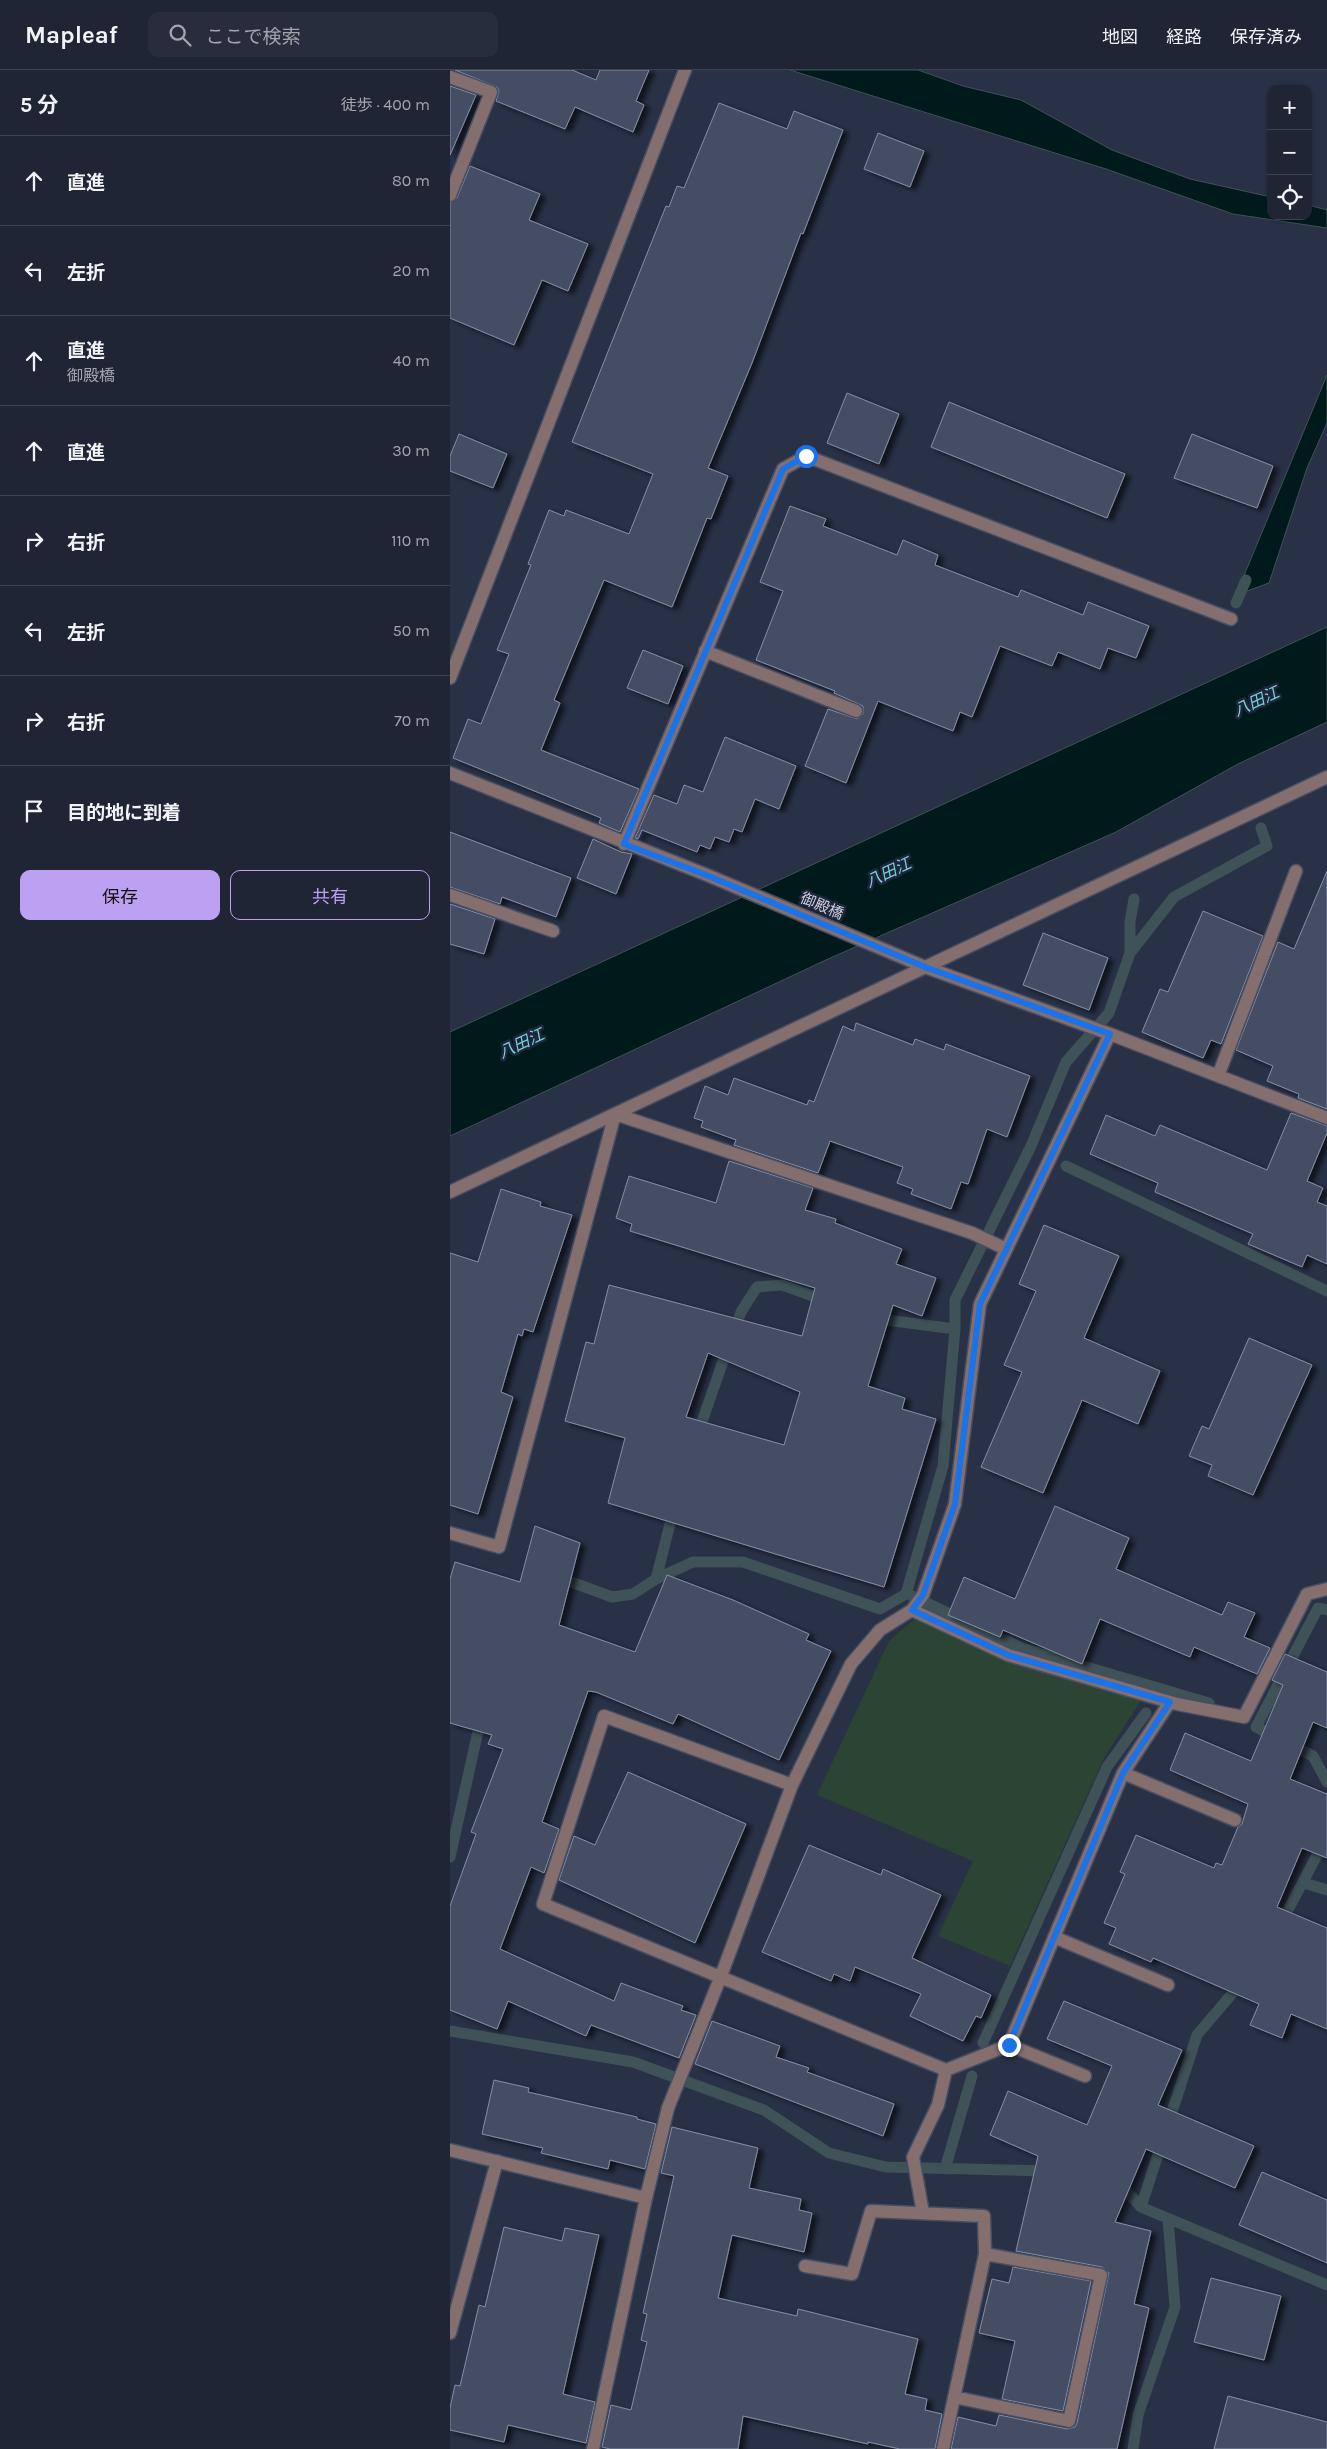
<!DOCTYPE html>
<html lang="ja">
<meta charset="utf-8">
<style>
:root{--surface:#1f2535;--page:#272d3d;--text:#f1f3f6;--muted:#a1a5ad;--line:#3c4250;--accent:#bca0f2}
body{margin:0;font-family:Karla,"Noto Sans JP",sans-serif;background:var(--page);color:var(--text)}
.controls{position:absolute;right:15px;top:15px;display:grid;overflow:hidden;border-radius:10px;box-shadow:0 1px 4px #0004}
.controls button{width:45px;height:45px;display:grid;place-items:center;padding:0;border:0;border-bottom:1px solid var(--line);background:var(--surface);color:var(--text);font:25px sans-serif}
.stop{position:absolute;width:15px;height:15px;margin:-11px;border:4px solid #1a73e8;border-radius:50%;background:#fff}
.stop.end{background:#1a73e8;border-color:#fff;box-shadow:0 1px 5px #0008}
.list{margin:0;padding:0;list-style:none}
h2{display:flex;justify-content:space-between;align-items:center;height:65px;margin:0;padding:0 20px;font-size:21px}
h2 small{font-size:16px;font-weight:400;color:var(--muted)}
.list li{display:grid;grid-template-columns:32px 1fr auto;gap:15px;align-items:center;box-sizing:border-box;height:90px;padding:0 20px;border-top:1px solid var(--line)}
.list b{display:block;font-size:19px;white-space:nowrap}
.list p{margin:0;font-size:16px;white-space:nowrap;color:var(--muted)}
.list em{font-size:16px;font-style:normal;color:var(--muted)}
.actions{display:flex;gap:10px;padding:15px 20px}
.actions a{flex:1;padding:11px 0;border:1px solid var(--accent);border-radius:10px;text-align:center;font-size:18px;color:var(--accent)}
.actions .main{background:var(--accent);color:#111}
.icon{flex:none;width:28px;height:28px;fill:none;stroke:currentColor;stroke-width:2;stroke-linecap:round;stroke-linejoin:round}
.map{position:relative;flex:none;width:877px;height:2379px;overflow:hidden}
header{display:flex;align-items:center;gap:30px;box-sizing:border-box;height:70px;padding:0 25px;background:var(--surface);border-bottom:1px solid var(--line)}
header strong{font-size:24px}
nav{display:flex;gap:28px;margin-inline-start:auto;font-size:18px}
.search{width:350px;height:45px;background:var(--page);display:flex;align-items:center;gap:12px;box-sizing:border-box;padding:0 18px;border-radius:10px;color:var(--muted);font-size:19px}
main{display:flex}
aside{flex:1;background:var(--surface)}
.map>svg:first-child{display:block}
.green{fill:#2c4433}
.water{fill:#001a1c;stroke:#3e5257}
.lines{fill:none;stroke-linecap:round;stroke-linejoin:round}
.stream{stroke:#3e5257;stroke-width:11}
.building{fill:#454d65;stroke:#848ea8;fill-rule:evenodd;filter:url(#shadow)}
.minor-casing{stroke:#474e63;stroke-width:15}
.minor{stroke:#846f6e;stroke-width:12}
.route{stroke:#1a73e8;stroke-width:6}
.labels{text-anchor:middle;stroke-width:5;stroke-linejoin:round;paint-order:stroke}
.street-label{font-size:15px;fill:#ced3e1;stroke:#1f263c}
.water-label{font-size:16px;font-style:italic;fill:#78d4da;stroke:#1f263c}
</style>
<header>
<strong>Mapleaf</strong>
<div class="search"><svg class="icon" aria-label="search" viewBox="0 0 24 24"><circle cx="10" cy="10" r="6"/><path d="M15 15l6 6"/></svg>ここで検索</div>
<nav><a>地図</a><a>経路</a><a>保存済み</a></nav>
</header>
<main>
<aside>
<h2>5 分<small>徒歩 · 400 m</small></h2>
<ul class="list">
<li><svg class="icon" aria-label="ahead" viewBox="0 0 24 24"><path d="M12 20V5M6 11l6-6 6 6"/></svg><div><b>直進</b></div><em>80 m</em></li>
<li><svg class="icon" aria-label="left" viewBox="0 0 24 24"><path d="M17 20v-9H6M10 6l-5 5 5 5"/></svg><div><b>左折</b></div><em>20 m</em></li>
<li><svg class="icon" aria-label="ahead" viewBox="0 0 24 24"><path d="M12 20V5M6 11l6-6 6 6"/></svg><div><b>直進</b><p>御殿橋</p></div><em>40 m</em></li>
<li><svg class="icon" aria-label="ahead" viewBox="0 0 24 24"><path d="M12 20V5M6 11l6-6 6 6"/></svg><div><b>直進</b></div><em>30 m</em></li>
<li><svg class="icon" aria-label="right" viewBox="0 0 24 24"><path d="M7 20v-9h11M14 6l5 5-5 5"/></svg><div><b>右折</b></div><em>110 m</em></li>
<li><svg class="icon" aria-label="left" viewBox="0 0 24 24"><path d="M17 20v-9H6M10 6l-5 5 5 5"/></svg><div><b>左折</b></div><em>50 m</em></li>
<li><svg class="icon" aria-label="right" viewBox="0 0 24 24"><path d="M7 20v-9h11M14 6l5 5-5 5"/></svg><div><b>右折</b></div><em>70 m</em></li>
<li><svg class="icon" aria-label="arrive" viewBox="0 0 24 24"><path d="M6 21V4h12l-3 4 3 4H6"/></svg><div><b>目的地に到着</b></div></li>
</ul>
<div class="actions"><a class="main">保存</a><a>共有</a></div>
</aside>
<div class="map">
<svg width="877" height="2379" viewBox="0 0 877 2379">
<defs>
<filter id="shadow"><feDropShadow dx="5.5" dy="3" stdDeviation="2.5" flood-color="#0009"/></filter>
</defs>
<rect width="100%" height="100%" fill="#293147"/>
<path class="green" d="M 476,1539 L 568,1583 L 697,1621 L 654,1688 L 560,1896 L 488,1866 L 523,1791 L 367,1725 L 439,1571 Z"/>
<path class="water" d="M 340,0 L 468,0 L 513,16 L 571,30 L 662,80 L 740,109 L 821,127 L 821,146 L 858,146 L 858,135 L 877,140 L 877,158 L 783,144 L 656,99 Z
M 877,305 L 877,353 L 857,398 L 819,513 L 786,525 Z
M 877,557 L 877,652 L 788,694 L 666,762 L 378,889 L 0,1066 L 0,962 Z"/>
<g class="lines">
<path class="stream" d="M 786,533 L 796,510
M 680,883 L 680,852 L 684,829
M 616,1096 L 877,1221
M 423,1246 L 436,1250 L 505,1259
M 284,1262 L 291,1242 L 307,1217 L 332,1215 L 377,1231
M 247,1366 L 278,1277
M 206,1509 L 224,1438
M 107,1510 L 113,1509 L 162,1527 L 183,1524 L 206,1509 L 243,1492 L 293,1492 L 430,1539 L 456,1524 L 493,1396 L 505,1259 L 505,1230 L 581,1076 L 616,992 L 659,943 L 680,883 L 724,827 L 817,776 L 811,758
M 462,1526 L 572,1578 L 759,1633
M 877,1540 L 868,1538 L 806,1657 L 863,1686 L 877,1712
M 0,1787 L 31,1648
M 854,1813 L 877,1820
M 830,1855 L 874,1772
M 0,1961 L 183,1992 L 314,2040 L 379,2083 L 436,2097 L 600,2101
M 533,1973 L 657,1697 L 696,1643
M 718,2054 L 747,1965 L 792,1912
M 495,2099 L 522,2006
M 668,2112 L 691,2137 L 877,2215
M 691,2137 L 713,2069
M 683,2379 L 688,2345 L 725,2237 L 718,2149"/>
</g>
<path class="building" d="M 5,0 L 122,0 L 146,10 L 150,0 L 199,0 L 186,31 L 194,35 L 183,62 L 125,37 L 115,59 L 46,31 L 49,21 L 47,17 Z
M 0,16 L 26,25 L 0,85 Z
M 269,33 L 337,59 L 344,41 L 393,60 L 353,164 L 351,163 L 302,293 L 258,398 L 278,406 L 261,449 L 257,448 L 222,537 L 154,510 L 104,630 L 110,633 L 91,680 L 189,719 L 170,762 L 149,753 L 151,748 L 3,688 L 18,649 L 31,654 L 59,584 L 47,580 L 81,495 L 78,494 L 99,440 L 114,446 L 116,440 L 179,464 L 203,404 L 122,372 L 216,136 L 219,137 L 227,116 L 234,118 Z
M 428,63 L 474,81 L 460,117 L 414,99 Z
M 20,96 L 90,124 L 79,150 L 138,174 L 118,221 L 92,210 L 64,275 L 0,248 L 0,133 L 7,128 Z
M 397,323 L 449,344 L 429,394 L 377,373 Z
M 499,332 L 675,404 L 657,448 L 481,377 Z
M 9,364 L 57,384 L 43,418 L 0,401 L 0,386 Z
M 742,364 L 823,396 L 807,438 L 724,408 Z
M 340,436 L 376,449 L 373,456 L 447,485 L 453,470 L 488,485 L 485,495 L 568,527 L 571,520 L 633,545 L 638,532 L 699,556 L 686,588 L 658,578 L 650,599 L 608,582 L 602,596 L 550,576 L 522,647 L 510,642 L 503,661 L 428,631 L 396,713 L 355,696 L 378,639 L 407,649 L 413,644 L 413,636 L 384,623 L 385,621 L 306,590 L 333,521 L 310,512 Z
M 193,580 L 233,596 L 218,634 L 177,618 Z
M 275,667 L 346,696 L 329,739 L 305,729 L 292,762 L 284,759 L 279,772 L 265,767 L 260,779 L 250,775 L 247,782 L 192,760 L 188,769 L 185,768 L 204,725 L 227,734 L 234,715 L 253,722 Z
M 0,762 L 121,808 L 106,847 L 52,827 L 50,834 L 0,817 Z
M 143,769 L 171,782 L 182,784 L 166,824 L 127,808 Z
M 877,801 L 877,1039 L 848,1028 L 849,1024 L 817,1011 L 823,996 L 786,980 L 828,872 L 844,879 Z
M 0,834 L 45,849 L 34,884 L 0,874 Z
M 753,841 L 813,866 L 771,974 L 761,970 L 753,988 L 692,962 L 710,919 L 718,922 Z
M 593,863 L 658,888 L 639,940 L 573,915 Z
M 406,953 L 463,975 L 465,969 L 494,980 L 496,974 L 580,1006 L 557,1067 L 537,1059 L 518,1114 L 511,1112 L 501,1139 L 461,1124 L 463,1119 L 447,1113 L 453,1097 L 380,1071 L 368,1103 L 284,1075 L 286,1070 L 251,1057 L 253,1051 L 244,1048 L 255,1016 L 278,1025 L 284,1008 L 357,1035 L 359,1030 L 364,1032 L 393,956 L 404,961 Z
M 841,1043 L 877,1056 L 877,1063 L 857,1111 L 873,1118 L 867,1132 L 877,1136 L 877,1194 L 857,1185 L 852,1197 L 798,1174 L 803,1164 L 705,1122 L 708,1113 L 640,1084 L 656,1045 L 705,1066 L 710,1055 L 817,1100 Z
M 279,1091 L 363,1118 L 355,1140 L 386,1149 L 385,1153 L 452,1179 L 446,1194 L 486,1208 L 472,1246 L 443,1235 L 418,1316 L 455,1328 L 452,1339 L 486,1349 L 434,1517 L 158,1433 L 175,1368 L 115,1351 L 136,1272 L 144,1274 L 159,1215 L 352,1266 L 365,1218 L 180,1161 L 182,1154 L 166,1148 L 179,1106 L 266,1133 ZM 258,1283 L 350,1322 L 334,1375 L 236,1347 Z
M 51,1119 L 91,1132 L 90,1136 L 122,1145 L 83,1262 L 74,1259 L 72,1266 L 68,1264 L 51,1322 L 63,1327 L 28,1444 L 0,1435 L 0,1183 L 28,1192 Z
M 594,1155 L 669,1186 L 634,1268 L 710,1301 L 688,1354 L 632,1330 L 593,1423 L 531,1397 L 572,1302 L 554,1295 L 586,1221 L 569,1214 Z
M 799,1268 L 862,1295 L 803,1425 L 758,1406 L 762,1395 L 739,1386 L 752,1356 L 759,1359 Z
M 605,1436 L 679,1468 L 666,1499 L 772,1545 L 778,1532 L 805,1543 L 794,1567 L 820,1578 L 807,1604 L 744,1577 L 740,1587 L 650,1549 L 632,1594 L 553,1560 L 550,1567 L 498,1545 L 514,1507 L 565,1529 Z
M 85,1456 L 130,1473 L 109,1555 L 185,1582 L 217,1505 L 283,1530 L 359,1564 L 356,1570 L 381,1581 L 329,1690 L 228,1644 L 223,1654 L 146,1622 L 138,1621 L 92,1752 L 109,1759 L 94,1803 L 81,1797 L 50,1879 L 164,1931 L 171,1913 L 233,1936 L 231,1940 L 246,1945 L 229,1988 L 141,1955 L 136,1966 L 58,1931 L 47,1959 L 0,1940 L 0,1836 L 26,1764 L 21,1762 L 53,1679 L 38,1674 L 42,1665 L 0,1653 L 0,1509 L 5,1492 L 70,1512 Z
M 835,1584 L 877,1602 L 877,1658 L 863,1652 L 840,1709 L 877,1724 L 877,1788 L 852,1778 L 827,1837 L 877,1858 L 877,1959 L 841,1944 L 832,1968 L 800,1955 L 809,1934 L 703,1888 L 701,1892 L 659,1874 L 666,1858 L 654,1853 L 675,1804 L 670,1802 L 686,1765 L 764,1798 L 766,1793 L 772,1795 L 788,1757 L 792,1754 L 798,1734 L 720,1700 L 735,1663 L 801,1691 L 833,1615 L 822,1610 Z
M 178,1702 L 296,1754 L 245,1873 L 109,1810 L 124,1766 L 145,1775 Z
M 359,1775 L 431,1805 L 433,1799 L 491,1825 L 462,1888 L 541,1925 L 531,1948 L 526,1946 L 513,1971 L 460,1946 L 471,1924 L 405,1897 L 400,1911 L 384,1904 L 381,1911 L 312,1882 Z
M 614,1931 L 732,1980 L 708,2035 L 804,2076 L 785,2118 L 696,2079 L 665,2152 L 701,2161 L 684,2234 L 699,2238 L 667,2379 L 501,2379 L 508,2347 L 546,2356 L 549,2345 L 617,2359 L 625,2357 L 627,2353 L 659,2203 L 652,2197 L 566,2181 L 588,2086 L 540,2065 L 558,2021 L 637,2055 L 662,1996 L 597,1969 Z
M 262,1951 L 330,1976 L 326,1987 L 359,1998 L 357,2002 L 444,2034 L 433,2066 L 245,1994 Z
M 44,2010 L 79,2018 L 78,2022 L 187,2047 L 187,2049 L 206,2054 L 195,2099 L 160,2090 L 158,2099 L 91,2083 L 93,2078 L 32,2064 Z
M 222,2057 L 308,2078 L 299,2118 L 351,2129 L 349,2140 L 362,2143 L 354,2182 L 282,2165 L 268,2228 L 347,2246 L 348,2239 L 468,2269 L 455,2324 L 477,2329 L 475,2340 L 492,2344 L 485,2379 L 450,2379 L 418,2372 L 418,2374 L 293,2346 L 288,2379 L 160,2379 L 152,2377 L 161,2335 L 181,2340 L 197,2272 L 191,2270 L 197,2244 L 193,2243 L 224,2106 L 211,2103 Z
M 812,2102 L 877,2130 L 877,2193 L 789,2155 Z
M 54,2157 L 112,2171 L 115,2158 L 149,2165 L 113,2324 L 145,2332 L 136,2373 L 58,2355 L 54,2372 L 0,2360 L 0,2338 L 5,2315 L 10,2316 L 29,2235 L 35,2237 Z
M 563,2197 L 641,2211 L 613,2341 L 552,2329 L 565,2271 L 529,2263 L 542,2209 L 559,2213 Z
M 761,2208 L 831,2226 L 814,2290 L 744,2272 Z
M 778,2326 L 877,2352 L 877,2379 L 764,2379 Z"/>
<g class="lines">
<g class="minor-casing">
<path id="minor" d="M 0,7 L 41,22 L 0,125
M 255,581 L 406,641
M 0,608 L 235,0
M 0,703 L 257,805 L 475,897 L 660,964 L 877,1048
M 174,774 L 333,399 L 356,386 L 781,549
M 0,825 L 103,861
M 768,1006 L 846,801
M 165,1044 L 522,1163 L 556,1179
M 0,1122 L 877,707
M 0,1463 L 49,1477 L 165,1044
M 462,1540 L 558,1585 L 727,1634 L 794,1647 L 857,1524 L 877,1519
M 673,1703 L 785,1750
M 342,1715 L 154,1646 L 93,1834 L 496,2000 L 488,2035 L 463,2087 L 473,2143
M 604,1867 L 718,1915
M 496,2000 L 559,1975
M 635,2006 L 559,1975 L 673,1703 L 720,1632
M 0,2080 L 196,2128
M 355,2196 L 402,2204 L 421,2141 L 534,2146 L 535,2184 L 493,2379
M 0,2263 L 47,2091
M 504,2327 L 619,2351 L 651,2205 L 535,2184
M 143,2379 L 196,2128 L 218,2038 L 271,1906 L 342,1715 L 401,1594 L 430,1560 L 462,1540 L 473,1525 L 505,1434 L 530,1234 L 660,964"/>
</g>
<use href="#minor" class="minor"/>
</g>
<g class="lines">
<path class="route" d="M 356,386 L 333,399 L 174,774 L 256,805 L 475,897 L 660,964 L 530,1234 L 505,1434 L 473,1525 L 462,1540 L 558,1585 L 720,1632 L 673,1703 L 559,1975"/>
</g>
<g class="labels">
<g class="street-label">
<text transform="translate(372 836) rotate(23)" y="5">御殿橋</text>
</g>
<g class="water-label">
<text transform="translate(806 631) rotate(-25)" y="6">八田江</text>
<text transform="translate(438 802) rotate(-25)" y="6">八田江</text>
<text transform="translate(71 973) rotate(-25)" y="6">八田江</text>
</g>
</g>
</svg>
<div class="controls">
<button>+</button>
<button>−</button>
<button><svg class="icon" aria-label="locate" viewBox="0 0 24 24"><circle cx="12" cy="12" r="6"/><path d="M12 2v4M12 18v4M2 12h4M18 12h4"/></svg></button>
</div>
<div class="stop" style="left:356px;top:386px"></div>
<div class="stop end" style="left:559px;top:1975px"></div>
</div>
</main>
